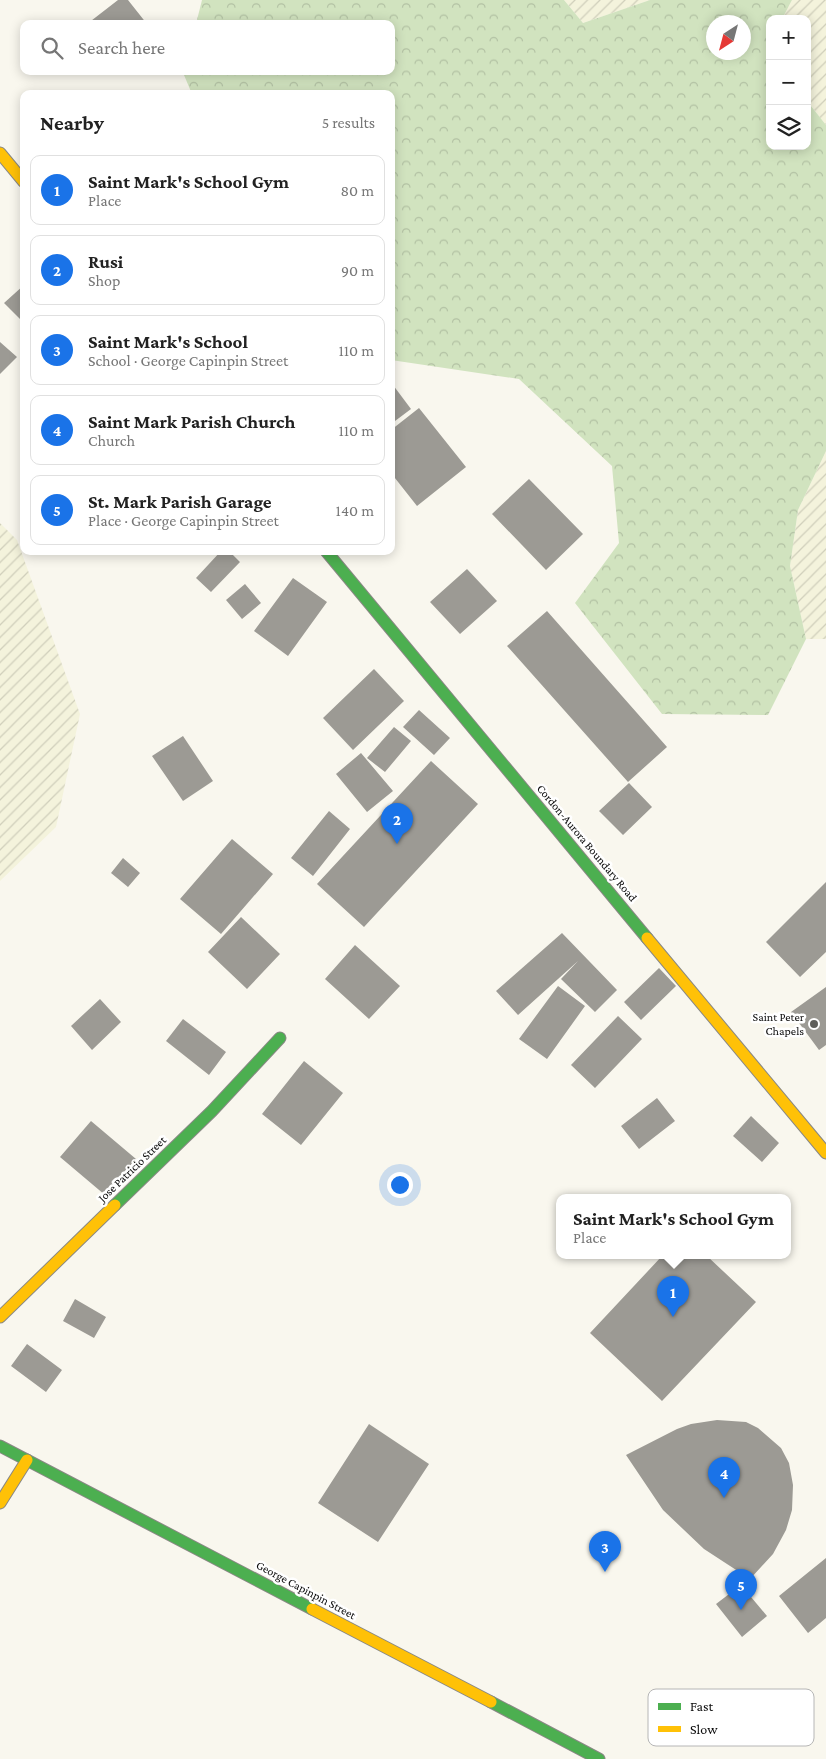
<!DOCTYPE html>
<meta charset="utf-8">
<style>
:root{--surface:#fff;--page:#f2f2f2;--text:#222;--muted:#767676;--line:#e0e0e0;--accent:#1a73e8}
body{margin:0;font-family:"Crimson Pro",serif;background:var(--page);color:var(--text)}
.controls{position:absolute;right:15px;top:15px;display:grid;overflow:hidden;border-radius:10px;box-shadow:0 2px 12px #0003}
.controls button{width:45px;height:45px;display:grid;place-items:center;padding:0;border:0;border-bottom:1px solid var(--line);background:var(--surface);color:var(--text);font:25px sans-serif}
.compass{position:absolute;left:706px;top:15px;width:45px;height:45px;border-radius:50%;background:var(--surface);box-shadow:0 2px 12px #0003;rotate:216deg}
.you{position:absolute;left:399px;top:1184px;width:18px;height:18px;margin:-12px;border:4px solid #fff;border-radius:50%;background:#1a73e8;box-shadow:0 0 0 8px #1a73e833}
.badge{display:grid;place-items:center;width:32px;height:32px;border-radius:50%;background:var(--accent);color:#fff;font-size:16px;font-weight:700}
.pin{position:absolute;translate:-50% -41px;filter:drop-shadow(0 1px 2px #0008)}
.pin::after{content:'';position:absolute;top:26px;width:18px;height:15px;background:inherit;clip-path:polygon(0 0,100% 0,50% 100%)}
.popup{position:absolute;left:556px;top:1194px;width:235px;height:65px;box-sizing:border-box;display:grid;place-content:center;border-radius:10px;background:var(--surface);filter:drop-shadow(0 1px 4px #0005);font-size:16px;white-space:nowrap;color:var(--muted)}
.popup b{font-size:19px;color:var(--text)}
.popup::after{content:'';position:absolute;left:50%;top:100%;margin-left:-10px;border:10px solid transparent;border-top-color:var(--surface)}
.list{margin:0;padding:0;list-style:none}
h2{display:flex;justify-content:space-between;align-items:center;height:65px;margin:0;padding:0 20px;font-size:21px}
h2 small{font-size:16px;font-weight:400;color:var(--muted)}
.list li{display:grid;grid-template-columns:32px 1fr auto;gap:15px;align-items:center;box-sizing:border-box;height:70px;margin:0 10px 10px;padding:0 10px;border:1px solid var(--line);border-radius:10px}
.list b{display:block;font-size:19px;white-space:nowrap}
.list p{margin:0;font-size:16px;white-space:nowrap;color:var(--muted)}
.list em{font-size:16px;font-style:normal;color:var(--muted)}
.icon{flex:none;width:28px;height:28px;fill:none;stroke:currentColor;stroke-width:2;stroke-linecap:round;stroke-linejoin:round}
.map{position:relative;flex:none;width:826px;height:1759px;overflow:hidden}
.search{position:absolute;background:var(--surface);box-shadow:0 2px 12px #0003;left:20px;top:20px;width:375px;height:55px;display:flex;align-items:center;gap:12px;box-sizing:border-box;padding:0 18px;border-radius:10px;color:var(--muted);font-size:19px}
.panel{position:absolute;background:var(--surface);box-shadow:0 2px 12px #0003;left:20px;top:90px;width:375px;height:465px;border-radius:10px}
.map>svg:first-child{display:block}
.farmland{fill:url(#farmland-furrows)}
.forest{fill:url(#forest-crowns);fill-rule:evenodd}
.building{fill:#9c9a94}
.lines{fill:none;stroke-linecap:round;stroke-linejoin:round}
.fast-casing{stroke:#898884;stroke-width:13}
.slow-casing{stroke:#898884;stroke-width:13}
.fast{stroke:#4caf50;stroke-width:11}
.slow{stroke:#ffc107;stroke-width:11}
.poi-dot{fill:#5e5e5a;stroke:#fff;stroke-width:2}
.labels{text-anchor:middle;stroke-width:5;stroke-linejoin:round;paint-order:stroke}
.street-label{font-size:12px;fill:#0b0b0b;stroke:#fff}
.poi-label{font-size:12px;fill:#0b0b0b;stroke:#fff;text-anchor:end}
.key{fill:#fff;stroke:#b6b6b6;stroke-width:1}
.key-label{font-size:14px;fill:#0b0b0b}
</style>
<div class="map">
<svg width="826" height="1759" viewBox="0 0 826 1759">
<defs>
<pattern id="farmland-furrows" width="10" height="10" patternUnits="userSpaceOnUse" patternTransform="scale(1.25)"><rect width="10" height="10" fill="#f4f3dc"/><path d="M-1 1l2-2M0 10L10 0M9 11l2-2" fill="none" stroke="#d0cfbb"/></pattern>
<pattern id="forest-crowns" width="20" height="18" patternUnits="userSpaceOnUse" patternTransform="scale(1.25)"><rect width="20" height="18" fill="#d1e3bf"/><path d="M2 6a3 3 0 1 1 6 0M12 15a3 3 0 1 1 6 0" fill="none" stroke="#b2c1a3"/></pattern>
</defs>
<rect width="100%" height="100%" fill="#f9f7ee"/>
<path class="farmland" d="M 564,0 L 650,0 L 583,23 Z
M 792,0 L 826,0 L 826,125 L 807,101 L 807,19 L 782,19 Z
M 826,451 L 826,639 L 806,639 L 790,566 L 798,510 Z
M 0,523 L 17,540 L 80,714 L 56,827 L 0,881 Z"/>
<path class="forest" d="M 202,0 L 564,0 L 583,23 L 650,0 L 792,0 L 782,19 L 770,19 L 770,40 L 766,48 L 770,53 L 770,146 L 807,146 L 807,101 L 826,125 L 826,451 L 798,510 L 790,566 L 806,639 L 768,715 L 662,714 L 575,603 L 619,543 L 612,466 L 519,379 L 391,360 L 391,94 L 192,94 L 184,75 L 185,71 L 391,71 L 391,24 L 196,24 ZM 714,22 L 744,22 L 744,52 L 714,52 Z"/>
<path class="building" d="M 118,0 L 128,0 L 147,24 L 87,24 Z
M 24,285 L 24,323 L 4,303 Z
M 0,342 L 17,357 L 0,374 Z
M 393,385 L 411,409 L 391,424 L 391,387 Z
M 419,408 L 466,467 L 417,506 L 391,473 L 391,430 Z
M 529,479 L 583,534 L 546,570 L 492,514 Z
M 221,551 L 229,551 L 240,562 L 211,592 L 196,578 Z
M 467,569 L 497,601 L 460,634 L 430,602 Z
M 293,578 L 327,602 L 288,656 L 254,631 Z
M 245,584 L 261,603 L 242,619 L 226,600 Z
M 547,611 L 667,747 L 628,782 L 507,646 Z
M 374,669 L 404,701 L 353,750 L 323,718 Z
M 419,710 L 450,738 L 434,755 L 403,727 Z
M 394,727 L 411,741 L 385,772 L 367,758 Z
M 183,736 L 213,781 L 183,801 L 152,756 Z
M 361,753 L 393,791 L 367,812 L 336,774 Z
M 431,761 L 478,804 L 364,927 L 317,884 Z
M 629,783 L 652,807 L 623,835 L 599,811 Z
M 329,811 L 350,829 L 313,876 L 291,858 Z
M 232,839 L 273,874 L 221,934 L 180,899 Z
M 123,858 L 140,873 L 128,887 L 111,873 Z
M 826,882 L 826,952 L 800,977 L 766,942 Z
M 241,917 L 280,954 L 247,989 L 208,952 Z
M 562,933 L 617,990 L 595,1012 L 561,979 L 578,961 L 518,1015 L 496,991 Z
M 355,945 L 400,986 L 369,1019 L 325,979 Z
M 659,968 L 676,986 L 641,1020 L 624,1002 Z
M 558,986 L 585,1006 L 547,1059 L 519,1039 Z
M 826,987 L 826,1045 L 819,1050 L 791,1012 Z
M 100,999 L 121,1022 L 92,1050 L 71,1026 Z
M 618,1016 L 642,1039 L 595,1088 L 571,1065 Z
M 183,1019 L 226,1052 L 209,1075 L 166,1041 Z
M 304,1061 L 343,1093 L 301,1145 L 262,1114 Z
M 657,1098 L 675,1121 L 639,1149 L 621,1126 Z
M 751,1116 L 779,1143 L 762,1162 L 733,1136 Z
M 91,1121 L 136,1159 L 105,1195 L 60,1157 Z
M 662,1256 L 707,1256 L 756,1302 L 662,1401 L 590,1333 Z
M 75,1299 L 106,1317 L 94,1338 L 63,1321 Z
M 27,1344 L 62,1370 L 46,1392 L 11,1366 Z
M 717,1420 L 746,1422 L 758,1428 L 781,1448 L 789,1463 L 793,1485 L 792,1510 L 786,1530 L 773,1554 L 750,1579 L 704,1549 L 663,1510 L 626,1455 L 677,1429 L 691,1424 Z
M 369,1424 L 429,1464 L 378,1542 L 318,1503 Z
M 826,1558 L 826,1618 L 808,1633 L 779,1596 Z
M 741,1585 L 767,1616 L 742,1637 L 716,1604 Z"/>
<g class="lines">
<g class="fast-casing">
<path id="fast" d="M 326,551 L 647,938
M 115,1205 L 212,1111 L 280,1038
M 0,1446 L 312,1609
M 491,1702 L 599,1759"/>
</g>
<g class="slow-casing">
<path id="slow" d="M 0,153 L 24,182
M 647,938 L 826,1153
M 0,1317 L 115,1205
M 0,1503 L 27,1460
M 312,1609 L 491,1702"/>
</g>
<use href="#fast" class="fast"/>
<use href="#slow" class="slow"/>
</g>
<circle class="poi-dot" cx="814" cy="1024" r="5"/>
<g class="labels">
<g class="street-label">
<text transform="translate(587 843) rotate(50)" y="4">Cordon-Aurora Boundary Road</text>
<text transform="translate(132 1169) rotate(-44)" y="4">Jose Patricio Street</text>
<text transform="translate(306 1590) rotate(28)" y="4">George Capinpin Street</text>
</g>
<g class="poi-label">
<text x="804" y="1021">Saint Peter<tspan x="804" dy="14">Chapels</tspan></text>
</g>
</g>
<rect x="648" y="1689" width="166" height="57" rx="8" class="key"/>
<rect x="658" y="1703" width="23" height="7" fill="#4caf50"/>
<rect x="658" y="1726" width="23" height="6" fill="#ffc107"/>
<g class="key-label">
<text x="690" y="1711">Fast</text>
<text x="690" y="1734">Slow</text>
</g>
</svg>
<div class="controls">
<button>+</button>
<button>−</button>
<button><svg class="icon" aria-label="layers" viewBox="0 0 24 24"><path d="M12 4l9 5-9 5-9-5zM3 14l9 5 9-5"/></svg></button>
</div>
<svg class="compass" viewBox="-18 -18 36 36"><path d="M0-13l5 13h-10z" fill="#e53935"/><path d="M0 13l5-13h-10z" fill="#767676"/></svg>
<div class="you"></div>
<div class="pin badge" style="left:673px;top:1317px">1</div>
<div class="popup"><b>Saint Mark's School Gym</b>Place</div>
<div class="pin badge" style="left:397px;top:844px">2</div>
<div class="pin badge" style="left:605px;top:1572px">3</div>
<div class="pin badge" style="left:724px;top:1498px">4</div>
<div class="pin badge" style="left:741px;top:1610px">5</div>
<div class="search"><svg class="icon" aria-label="search" viewBox="0 0 24 24"><circle cx="10" cy="10" r="6"/><path d="M15 15l6 6"/></svg>Search here</div>
<section class="panel">
<h2>Nearby<small>5 results</small></h2>
<ul class="list">
<li><span class="badge">1</span><div><b>Saint Mark's School Gym</b><p>Place</p></div><em>80 m</em></li>
<li><span class="badge">2</span><div><b>Rusi</b><p>Shop</p></div><em>90 m</em></li>
<li><span class="badge">3</span><div><b>Saint Mark's School</b><p>School · George Capinpin Street</p></div><em>110 m</em></li>
<li><span class="badge">4</span><div><b>Saint Mark Parish Church</b><p>Church</p></div><em>110 m</em></li>
<li><span class="badge">5</span><div><b>St. Mark Parish Garage</b><p>Place · George Capinpin Street</p></div><em>140 m</em></li>
</ul>
</section>
</div>
